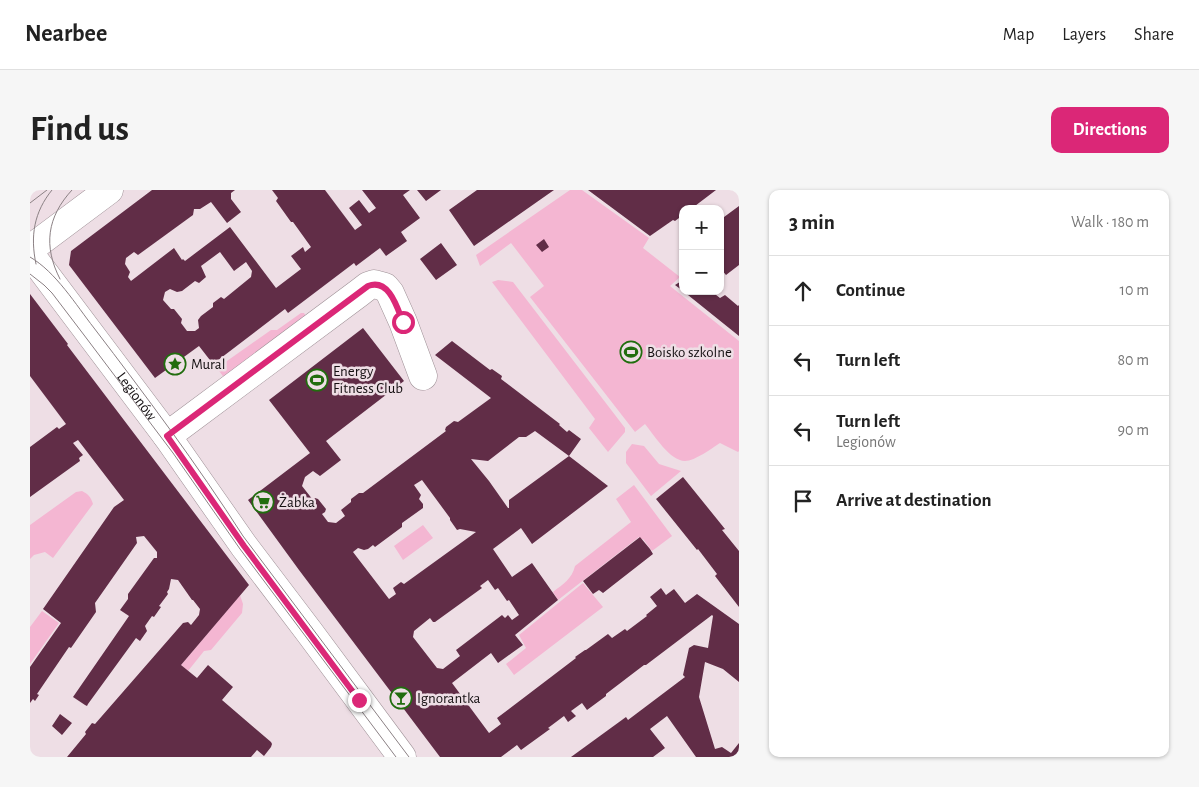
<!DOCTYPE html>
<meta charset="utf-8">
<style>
:root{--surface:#fff;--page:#f6f6f6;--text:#222;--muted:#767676;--line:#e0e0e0;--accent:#db2777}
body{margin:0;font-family:"Alegreya Sans",sans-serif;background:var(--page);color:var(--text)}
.controls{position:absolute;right:15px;top:15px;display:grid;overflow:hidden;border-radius:10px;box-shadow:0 1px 4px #0004}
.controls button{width:45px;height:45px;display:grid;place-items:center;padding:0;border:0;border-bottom:1px solid var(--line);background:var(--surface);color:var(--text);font:25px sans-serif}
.stop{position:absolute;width:15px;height:15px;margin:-11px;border:4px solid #db2777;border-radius:50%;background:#fff}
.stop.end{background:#db2777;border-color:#fff;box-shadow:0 1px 5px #0008}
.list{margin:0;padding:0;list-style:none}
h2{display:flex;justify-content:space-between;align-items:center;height:65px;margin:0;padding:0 20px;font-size:21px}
h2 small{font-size:16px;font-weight:400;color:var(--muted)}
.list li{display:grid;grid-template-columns:32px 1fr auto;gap:15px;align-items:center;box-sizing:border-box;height:70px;padding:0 20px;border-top:1px solid var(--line)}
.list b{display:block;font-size:19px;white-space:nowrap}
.list p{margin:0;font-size:16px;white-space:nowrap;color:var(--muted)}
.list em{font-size:16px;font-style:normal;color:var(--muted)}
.icon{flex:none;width:28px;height:28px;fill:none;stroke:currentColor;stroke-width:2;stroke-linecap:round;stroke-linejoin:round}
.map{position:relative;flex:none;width:709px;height:567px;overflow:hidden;border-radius:10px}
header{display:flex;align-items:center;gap:30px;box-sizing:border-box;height:70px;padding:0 25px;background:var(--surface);border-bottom:1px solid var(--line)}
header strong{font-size:24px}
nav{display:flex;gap:28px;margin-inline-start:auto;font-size:18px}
.intro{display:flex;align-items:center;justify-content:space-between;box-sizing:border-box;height:120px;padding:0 30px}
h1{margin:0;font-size:35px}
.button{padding:12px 22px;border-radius:10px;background:var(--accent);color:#fff;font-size:18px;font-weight:700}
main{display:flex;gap:30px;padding:0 30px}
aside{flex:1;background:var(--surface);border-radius:10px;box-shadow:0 1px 4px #0004}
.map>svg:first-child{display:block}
.green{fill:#f4b6d2}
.building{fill:#612d47;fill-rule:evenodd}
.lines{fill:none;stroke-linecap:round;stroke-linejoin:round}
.minor-casing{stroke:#9e9096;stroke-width:29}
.major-casing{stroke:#9e9096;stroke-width:29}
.minor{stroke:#fff;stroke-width:28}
.major{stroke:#fff;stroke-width:28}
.tram{stroke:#8b8084;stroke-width:1}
.route{stroke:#db2777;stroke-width:6}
.labels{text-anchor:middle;stroke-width:5;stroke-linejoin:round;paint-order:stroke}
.poi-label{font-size:15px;fill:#151012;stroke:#eedee5;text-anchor:start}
.street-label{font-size:15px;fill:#151012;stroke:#eedee5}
</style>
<header>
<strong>Nearbee</strong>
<nav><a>Map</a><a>Layers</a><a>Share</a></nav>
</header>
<div class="intro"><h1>Find us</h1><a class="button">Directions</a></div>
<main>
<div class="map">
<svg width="709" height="567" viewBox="0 0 709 567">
<rect width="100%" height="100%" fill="#eedee5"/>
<path class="green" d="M 540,0 L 552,0 L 619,48 L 613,58 L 650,87 L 640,96 L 709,151 L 709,261 L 708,262 L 690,253 C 682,258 665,271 655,271 C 640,271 624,245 615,234 L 605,242 L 500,107 L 514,96 L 481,53 L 450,76 L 446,65 Z
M 468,90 L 483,92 L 595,238 L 595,242 L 578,262 L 559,238 L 565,229 L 462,92 Z
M 271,123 L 274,123 L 277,128 L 195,189 L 187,178 L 241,140 L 247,140 Z
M 602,254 L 614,256 L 629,274 L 651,281 L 621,306 L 596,273 L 596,262 Z
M 604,295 L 642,346 L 622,361 L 613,349 L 611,350 L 609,347 L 528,410 L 523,402 C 533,394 542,389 545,376 L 601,332 L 586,309 Z
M 52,301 C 58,304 61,307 63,314 L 23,368 L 15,362 L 4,365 L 0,369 L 0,335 L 46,302 Z
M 393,335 L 403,348 L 373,370 L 364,356 Z
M 553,393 L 573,417 L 484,485 L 476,474 L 496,458 L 489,445 Z
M 210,405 L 213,414 L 212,423 L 181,460 L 174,461 L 158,481 L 151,475 Z
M 12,421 L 29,433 L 0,474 L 0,437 Z"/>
<path class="building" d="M 122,0 L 205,0 L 201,3 L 201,9 L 211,22 L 197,33 L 181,12 L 170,19 L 164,19 L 163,25 L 108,65 L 104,62 L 96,68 L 95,74 L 100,82 L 98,87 L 101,91 L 144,58 L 152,70 L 153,69 L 155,71 L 200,37 L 246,98 L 271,79 L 261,66 L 273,57 L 275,62 L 281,57 L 263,32 L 261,32 L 246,11 L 248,8 L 242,0 L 295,0 L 325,40 L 332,35 L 319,18 L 329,10 L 339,23 L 346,18 L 332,0 L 380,0 L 373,5 L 390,28 L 371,42 L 377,51 L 356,66 L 350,58 L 326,76 L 324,73 L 258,123 L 255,119 L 183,174 L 169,156 L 125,188 L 39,75 L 41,61 ZM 190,62 L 204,81 L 216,72 L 222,81 L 221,87 L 194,109 L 191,107 L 183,113 L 183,117 L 171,126 L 168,130 L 169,138 L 165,141 L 157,141 L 151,133 L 152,129 L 144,119 L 141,119 L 133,110 L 135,102 L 140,99 L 147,102 L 152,101 L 165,91 L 169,93 L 176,87 L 171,76 Z
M 387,0 L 411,0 L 396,11 Z
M 447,0 L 524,0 L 444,56 L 419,20 Z
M 558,0 L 686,0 L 661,19 L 653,19 L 653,25 L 645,31 L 643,30 L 620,46 Z
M 709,16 L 709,75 L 696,85 L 690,78 L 690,30 Z
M 514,49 L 519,57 L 512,62 L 506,55 Z
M 411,53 L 427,75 L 406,90 L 390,69 Z
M 653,90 L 653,101 L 645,95 Z
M 653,101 L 681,101 L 690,108 L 695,105 L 708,116 L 709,115 L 709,146 Z
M 0,104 L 38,154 L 37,155 L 219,395 L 151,475 L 167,488 L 178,475 L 203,497 L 192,510 L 241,552 L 242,554 L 241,557 L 234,566 L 227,560 L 221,567 L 37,567 L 56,544 L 55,542 L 62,533 L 65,534 L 153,433 L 158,432 L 161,435 L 169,425 L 170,419 L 163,410 L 162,410 L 148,390 L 141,389 L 139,399 L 137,402 L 138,404 L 129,416 L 131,417 L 124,427 L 122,426 L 115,436 L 117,441 L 110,451 L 106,448 L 58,514 L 57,516 L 55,515 L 43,507 L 99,426 L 90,420 L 98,409 L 98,404 L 124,368 L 127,368 L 127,362 L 114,346 L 106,347 L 107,353 L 65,413 L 66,422 L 41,458 L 39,457 L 7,504 L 9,505 L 5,511 L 3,509 L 0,513 L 0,477 L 31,433 L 13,419 L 84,317 L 94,310 L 48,250 L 43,253 L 53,265 L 49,268 L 50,271 L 0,307 L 0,257 L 27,237 L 29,239 L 36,234 L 0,186 Z
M 333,138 L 374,191 L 296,251 L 311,270 L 290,286 L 283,281 L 275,287 L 272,296 L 283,310 L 285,308 L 288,309 L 296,319 L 295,322 L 292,324 L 298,332 L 306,333 L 315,326 L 311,320 L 321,312 L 321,309 L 329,303 L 333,303 L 416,241 L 415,240 L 416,237 L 424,231 L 428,232 L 461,208 L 405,165 L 422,151 L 460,180 L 462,179 L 472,186 L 471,189 L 530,234 L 529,235 L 537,242 L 539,240 L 551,249 L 539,266 L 578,296 L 502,354 L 491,338 L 463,359 L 482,387 L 502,373 L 528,410 L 485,445 L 493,455 L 468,473 L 461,463 L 422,493 L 459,543 L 471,534 L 467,528 L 546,468 L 545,467 L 555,460 L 556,460 L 578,444 L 582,448 L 595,439 L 597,441 L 617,426 L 616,425 L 627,416 L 620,407 L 631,398 L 636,405 L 644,399 L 655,413 L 667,404 L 709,434 L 709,492 L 693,479 L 675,472 L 669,507 L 685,559 L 692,557 L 701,563 L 709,553 L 709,567 L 666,567 L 637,526 L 620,539 L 635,558 L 623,567 L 541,567 L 596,527 L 598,530 L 655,487 L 653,485 L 659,458 L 664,455 L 678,458 L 683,426 L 682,425 L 616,475 L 614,475 L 576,504 L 576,506 L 557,520 L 552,513 L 541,521 L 546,526 L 538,532 L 534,526 L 518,538 L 520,539 L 491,560 L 487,555 L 471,567 L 410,567 L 269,380 L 218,310 L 280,263 L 239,210 ZM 505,241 L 539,266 L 479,310 L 479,318 L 478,318 L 459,291 L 441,269 L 458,271 L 489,247 L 496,247 ZM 392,290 L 420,328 L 420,330 L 427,340 L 430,339 L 446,342 L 374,394 L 371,392 L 363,398 L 366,404 L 359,409 L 323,362 L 328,358 L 334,360 L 338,359 L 343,355 L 345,357 L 372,337 L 372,333 L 393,318 L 393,314 L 389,309 L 391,305 L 384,295 ZM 458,390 L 465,400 L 468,398 L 477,411 L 479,410 L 489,425 L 482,430 L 478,425 L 475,428 L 472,425 L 426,460 L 430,466 L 413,479 L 407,478 L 383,447 L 384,441 L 400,428 L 403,432 L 405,432 L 452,398 L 450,396 Z
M 653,287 L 695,339 L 692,340 L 709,361 L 709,417 L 685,386 L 687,384 L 668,359 L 667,360 L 626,309 Z
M 610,347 L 620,359 L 623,364 L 573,403 L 569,400 L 563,404 L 553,391 Z
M 30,524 L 42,533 L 32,545 L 22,536 Z"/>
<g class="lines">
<g class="minor-casing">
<g id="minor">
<path id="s1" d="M 0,64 L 137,246 L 214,356 L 280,443 L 372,567"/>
<path d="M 137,246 L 329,103 L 338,96 L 344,94 L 355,97 L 360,103 L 373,132 L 393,186"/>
</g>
</g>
<g class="major-casing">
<path id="major" d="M 0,59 L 79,0"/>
</g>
<use href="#minor" class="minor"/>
<use href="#major" class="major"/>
<path class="tram" d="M 0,13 L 17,0
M 0,67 C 26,82 46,115 64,138 C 116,206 167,274 213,346 L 379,567
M 6,74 C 0,46 4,22 22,0
M 0,84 L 14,95 L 22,103 L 54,145 L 143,263 L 210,359 L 366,567
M 30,89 C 13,56 17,27 42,0"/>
</g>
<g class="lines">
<path class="route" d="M 329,510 L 214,356 L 137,246 L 338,96 C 359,88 367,117 373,132"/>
</g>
<defs>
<g id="stadium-ring" transform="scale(1.125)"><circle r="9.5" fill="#eedee5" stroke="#216d0e" stroke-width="1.5"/><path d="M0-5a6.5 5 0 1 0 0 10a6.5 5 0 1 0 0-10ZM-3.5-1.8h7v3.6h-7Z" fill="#216d0e"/></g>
<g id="sight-ring" transform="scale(1.125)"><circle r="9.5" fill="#eedee5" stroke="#216d0e" stroke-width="1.5"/><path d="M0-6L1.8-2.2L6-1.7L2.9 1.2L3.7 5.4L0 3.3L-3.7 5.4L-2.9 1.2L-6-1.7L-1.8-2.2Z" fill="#216d0e"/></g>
<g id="supermarket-ring" transform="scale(1.125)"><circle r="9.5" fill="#eedee5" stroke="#216d0e" stroke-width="1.5"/><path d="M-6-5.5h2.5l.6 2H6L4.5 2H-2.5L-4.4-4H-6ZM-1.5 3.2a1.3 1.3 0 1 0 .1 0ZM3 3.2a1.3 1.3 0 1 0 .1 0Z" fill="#216d0e"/></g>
<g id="bar-ring" transform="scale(1.125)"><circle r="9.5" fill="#eedee5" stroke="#216d0e" stroke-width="1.5"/><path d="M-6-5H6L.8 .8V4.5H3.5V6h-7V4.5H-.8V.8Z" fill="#216d0e"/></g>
</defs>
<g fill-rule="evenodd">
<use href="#stadium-ring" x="601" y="162"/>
<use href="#sight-ring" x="145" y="174"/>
<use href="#stadium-ring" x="287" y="190"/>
<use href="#supermarket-ring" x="233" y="312"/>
<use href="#bar-ring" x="371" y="508"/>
</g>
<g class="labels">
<g class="poi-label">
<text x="617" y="167">Boisko szkolne</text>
<text x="161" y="179">Mural</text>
<text x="303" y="186">Energy<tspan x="303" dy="17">Fitness Club</tspan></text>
<text x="249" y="317">Żabka</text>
<text x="387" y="513">Ignorantka</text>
</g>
<g class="street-label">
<text dy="5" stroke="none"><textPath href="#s1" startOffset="178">Legionów</textPath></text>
</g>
</g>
</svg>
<div class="controls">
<button>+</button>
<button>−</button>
</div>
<div class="stop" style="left:373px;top:132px"></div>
<div class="stop end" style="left:329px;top:510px"></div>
</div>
<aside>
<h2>3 min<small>Walk · 180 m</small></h2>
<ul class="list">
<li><svg class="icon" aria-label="ahead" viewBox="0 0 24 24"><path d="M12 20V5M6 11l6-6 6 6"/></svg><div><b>Continue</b></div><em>10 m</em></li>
<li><svg class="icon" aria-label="left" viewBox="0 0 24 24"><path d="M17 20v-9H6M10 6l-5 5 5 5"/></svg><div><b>Turn left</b></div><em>80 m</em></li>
<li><svg class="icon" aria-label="left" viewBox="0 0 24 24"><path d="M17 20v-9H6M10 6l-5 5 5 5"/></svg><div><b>Turn left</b><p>Legionów</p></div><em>90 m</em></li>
<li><svg class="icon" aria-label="arrive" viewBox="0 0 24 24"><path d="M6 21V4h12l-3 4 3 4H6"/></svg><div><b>Arrive at destination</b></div></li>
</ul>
</aside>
</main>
